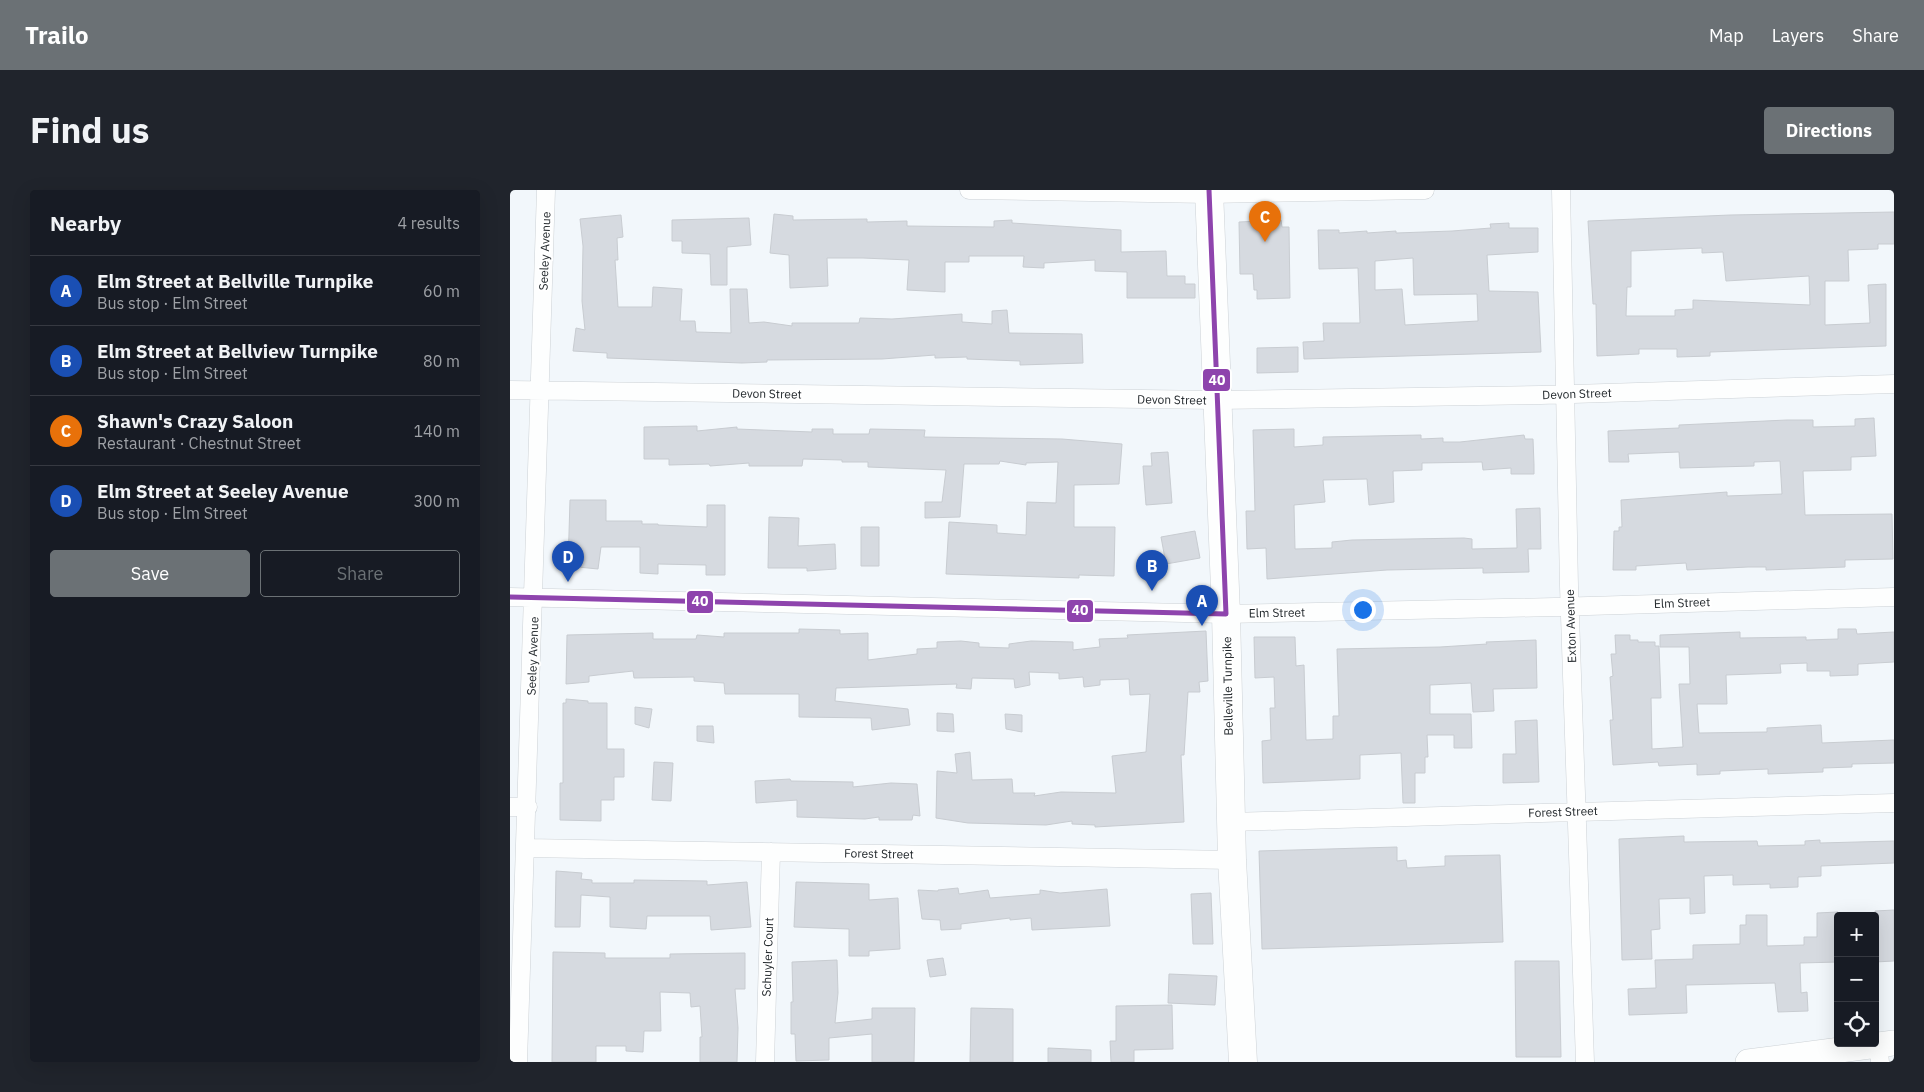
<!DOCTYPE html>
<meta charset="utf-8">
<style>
:root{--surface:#171b24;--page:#20242c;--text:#f1f3f6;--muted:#9ea1a6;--line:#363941;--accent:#6b7175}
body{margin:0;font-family:"IBM Plex Sans",sans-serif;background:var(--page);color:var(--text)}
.controls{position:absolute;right:15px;bottom:15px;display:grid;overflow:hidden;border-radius:5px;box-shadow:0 5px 20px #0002}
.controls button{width:45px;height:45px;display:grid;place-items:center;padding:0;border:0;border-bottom:1px solid var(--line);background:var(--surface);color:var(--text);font:25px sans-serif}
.you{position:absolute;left:852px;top:419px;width:18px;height:18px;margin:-12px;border:4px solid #fff;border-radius:50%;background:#1a73e8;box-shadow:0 0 0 8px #1a73e833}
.badge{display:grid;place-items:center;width:32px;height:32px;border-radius:50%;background:var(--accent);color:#fff;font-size:16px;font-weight:700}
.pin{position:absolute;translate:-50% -41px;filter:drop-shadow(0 1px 2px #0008)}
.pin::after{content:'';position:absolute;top:26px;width:18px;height:15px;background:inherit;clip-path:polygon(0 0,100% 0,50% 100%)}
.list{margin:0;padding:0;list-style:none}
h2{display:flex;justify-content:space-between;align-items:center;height:65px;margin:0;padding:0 20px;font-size:21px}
h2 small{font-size:16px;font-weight:400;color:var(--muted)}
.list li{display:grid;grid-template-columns:32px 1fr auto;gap:15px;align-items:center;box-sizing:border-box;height:70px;padding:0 20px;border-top:1px solid var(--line)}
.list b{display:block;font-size:19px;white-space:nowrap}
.list p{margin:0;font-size:16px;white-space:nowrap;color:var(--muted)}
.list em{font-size:16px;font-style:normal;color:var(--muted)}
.actions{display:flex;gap:10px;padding:15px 20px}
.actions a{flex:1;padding:11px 0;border:1px solid var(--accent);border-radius:5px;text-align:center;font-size:18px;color:var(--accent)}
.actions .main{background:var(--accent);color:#fff}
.icon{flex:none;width:28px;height:28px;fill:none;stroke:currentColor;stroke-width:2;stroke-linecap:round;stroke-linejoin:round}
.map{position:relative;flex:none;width:1384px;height:872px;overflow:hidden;border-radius:5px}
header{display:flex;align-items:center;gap:30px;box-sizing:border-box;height:70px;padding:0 25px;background:var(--accent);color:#fff}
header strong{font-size:24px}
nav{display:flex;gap:28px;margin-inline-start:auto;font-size:18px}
.intro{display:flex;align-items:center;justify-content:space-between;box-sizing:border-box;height:120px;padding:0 30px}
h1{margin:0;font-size:35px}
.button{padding:12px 22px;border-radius:5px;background:var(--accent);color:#fff;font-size:18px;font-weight:700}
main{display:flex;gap:30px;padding:0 30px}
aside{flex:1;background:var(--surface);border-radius:5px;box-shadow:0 5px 20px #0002}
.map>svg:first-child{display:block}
.building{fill:#d6dae0;stroke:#c8ccd1;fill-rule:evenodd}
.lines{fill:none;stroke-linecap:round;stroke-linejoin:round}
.street-casing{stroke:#cdd2d6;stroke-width:19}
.secondary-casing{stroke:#cdd2d6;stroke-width:26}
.primary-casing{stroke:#cdd2d6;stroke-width:29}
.street{stroke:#fdfefe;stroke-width:18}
.secondary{stroke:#fdfefe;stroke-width:25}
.primary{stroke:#fdfefe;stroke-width:28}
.bus-1-casing{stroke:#fff;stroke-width:9}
.bus-1{stroke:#8e44ad;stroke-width:5}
.labels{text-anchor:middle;stroke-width:4;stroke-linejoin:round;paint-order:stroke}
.street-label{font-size:12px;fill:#23292d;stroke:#fff}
.line-badge{stroke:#fff;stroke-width:2}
.badge-label{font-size:14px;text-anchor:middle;font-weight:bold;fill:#fff}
</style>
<header>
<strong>Trailo</strong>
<nav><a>Map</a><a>Layers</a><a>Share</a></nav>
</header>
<div class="intro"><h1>Find us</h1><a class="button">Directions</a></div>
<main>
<aside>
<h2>Nearby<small>4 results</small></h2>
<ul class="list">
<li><span class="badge" style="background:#1a4fb4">A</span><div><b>Elm Street at Bellville Turnpike</b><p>Bus stop · Elm Street</p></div><em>60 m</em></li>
<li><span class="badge" style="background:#1a4fb4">B</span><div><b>Elm Street at Bellview Turnpike</b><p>Bus stop · Elm Street</p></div><em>80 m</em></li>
<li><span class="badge" style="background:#e8710a">C</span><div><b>Shawn's Crazy Saloon</b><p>Restaurant · Chestnut Street</p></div><em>140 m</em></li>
<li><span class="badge" style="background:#1a4fb4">D</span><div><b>Elm Street at Seeley Avenue</b><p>Bus stop · Elm Street</p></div><em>300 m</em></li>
</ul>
<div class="actions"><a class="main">Save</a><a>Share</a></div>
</aside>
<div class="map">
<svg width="1384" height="872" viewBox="0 0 1384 872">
<rect width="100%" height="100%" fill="#f2f7fb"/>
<path class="building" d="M 1384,22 L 1384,54 L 1368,54 L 1368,59 L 1338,60 L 1339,91 L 1315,91 L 1315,135 L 1360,133 L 1358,95 L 1376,94 L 1376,156 L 1200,162 L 1200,166 L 1167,167 L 1167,159 L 1129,159 L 1129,164 L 1087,166 L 1086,114 L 1083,114 L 1078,31 L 1220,25 ZM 1192,58 L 1192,63 L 1213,62 L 1216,91 L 1299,86 L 1300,115 L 1183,110 L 1183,119 L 1165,120 L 1165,126 L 1116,126 L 1117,97 L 1121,97 L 1121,61 Z
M 264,24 L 283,26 L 283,30 L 357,29 L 357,32 L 397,31 L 397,36 L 484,37 L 484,31 L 502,30 L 502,33 L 611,40 L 611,62 L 656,61 L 657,86 L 675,86 L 675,94 L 685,94 L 685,108 L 617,108 L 617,82 L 585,81 L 585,70 L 534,73 L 534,78 L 513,77 L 514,66 L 459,66 L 459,72 L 435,72 L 435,102 L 397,100 L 399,70 L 353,68 L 317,68 L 318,96 L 280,98 L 279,65 L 260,63 Z
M 111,25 L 113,47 L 107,48 L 108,70 L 105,70 L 108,117 L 142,117 L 143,97 L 172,99 L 170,131 L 185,131 L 186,142 L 221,143 L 220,99 L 237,99 L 239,133 L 254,132 L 282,136 L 282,133 L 349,133 L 350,128 L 382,129 L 452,124 L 452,132 L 482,134 L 482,121 L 497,120 L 499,143 L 572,144 L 573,173 L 510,175 L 510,171 L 457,169 L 457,167 L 425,168 L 425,165 L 372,169 L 257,170 L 257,172 L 232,173 L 97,168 L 97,163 L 63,161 L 66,138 L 75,140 L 72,111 L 73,56 L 70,29 Z
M 239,28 L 241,55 L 217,57 L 217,95 L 201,95 L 200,64 L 172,63 L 172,51 L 162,51 L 162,30 Z
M 771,30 L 772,37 L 779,37 L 780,108 L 747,109 L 747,100 L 744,100 L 743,84 L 730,84 L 729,32 Z
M 999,33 L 999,38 L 1028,38 L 1028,62 L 977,65 L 979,101 L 1028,102 L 1031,162 L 794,169 L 793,152 L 814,151 L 813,133 L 850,133 L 848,78 L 809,79 L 808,40 L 829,40 L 829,43 L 857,41 L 857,43 L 886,41 L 886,43 L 942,41 L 981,38 L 980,34 ZM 903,68 L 904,105 L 967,104 L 968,131 L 895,135 L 892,99 L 865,100 L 865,71 Z
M 788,157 L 788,182 L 747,183 L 747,158 Z
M 1364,228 L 1366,266 L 1341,267 L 1341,280 L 1293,281 L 1295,325 L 1382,324 L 1383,369 L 1335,370 L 1335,377 L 1256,380 L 1256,377 L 1238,377 L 1177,380 L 1176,373 L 1126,376 L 1126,380 L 1103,380 L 1104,341 L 1109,341 L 1109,337 L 1112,337 L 1111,310 L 1217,302 L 1217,306 L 1272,304 L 1270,271 L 1244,272 L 1244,276 L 1170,278 L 1169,262 L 1118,264 L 1119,272 L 1099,272 L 1098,241 L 1169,238 L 1169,235 L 1277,230 L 1303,230 L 1303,237 L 1345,236 L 1345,229 Z
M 187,236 L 187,241 L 227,237 L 227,239 L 302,242 L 302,239 L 323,239 L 323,244 L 359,244 L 360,239 L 415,240 L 414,247 L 552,249 L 612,254 L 609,294 L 564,295 L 564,337 L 605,337 L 604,386 L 569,385 L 569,388 L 436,384 L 439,332 L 487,335 L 487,343 L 516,345 L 517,312 L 546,313 L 548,272 L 516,273 L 516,275 L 490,271 L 489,274 L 454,274 L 450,327 L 415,328 L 415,312 L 432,312 L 436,280 L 358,277 L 358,272 L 332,272 L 332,270 L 293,269 L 292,276 L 239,276 L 239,273 L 200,276 L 199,274 L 159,275 L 159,269 L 134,269 L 134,237 Z
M 784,239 L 784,257 L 813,255 L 813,247 L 911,245 L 911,249 L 933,248 L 933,252 L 950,252 L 1014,245 L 1015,249 L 1023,249 L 1024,275 L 1024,284 L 1001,284 L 1001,278 L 973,280 L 972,272 L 912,273 L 912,280 L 883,281 L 884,312 L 859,315 L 857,289 L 813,290 L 815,312 L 784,315 L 785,359 L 822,358 L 822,352 L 842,350 L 954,348 L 962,349 L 962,359 L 1007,358 L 1006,319 L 1030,318 L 1031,359 L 1018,359 L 1019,382 L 973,383 L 973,378 L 877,380 L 757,389 L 756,358 L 737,359 L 736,321 L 745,321 L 743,240 Z
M 658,262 L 662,313 L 636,315 L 633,276 L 642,276 L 641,263 Z
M 60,310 L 96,310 L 96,331 L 132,331 L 132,334 L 148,334 L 148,335 L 197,337 L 197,315 L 215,315 L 215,385 L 196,385 L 196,375 L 148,374 L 148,384 L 130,383 L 130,357 L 91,357 L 88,379 L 58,376 Z
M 259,327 L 289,328 L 288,356 L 325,354 L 326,379 L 297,381 L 297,378 L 258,378 Z
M 351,337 L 369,337 L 369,376 L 351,376 Z
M 685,341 L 690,368 L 656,374 L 651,347 Z
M 289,439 L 330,440 L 330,444 L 358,443 L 358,470 L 407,464 L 407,459 L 427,458 L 427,452 L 451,451 L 469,453 L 469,457 L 499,458 L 499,454 L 521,451 L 563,452 L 563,460 L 590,457 L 589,449 L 618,448 L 617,445 L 696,441 L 698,491 L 689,492 L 690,502 L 678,502 L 674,565 L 671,565 L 674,632 L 585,637 L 585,635 L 562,634 L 562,631 L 536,635 L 458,633 L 426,628 L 427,581 L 447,583 L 445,564 L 460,562 L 462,590 L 502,589 L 503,603 L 525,603 L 524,606 L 551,602 L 606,603 L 602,566 L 636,562 L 640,504 L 620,505 L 619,489 L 590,490 L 590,495 L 574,497 L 573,487 L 549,489 L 549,483 L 519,482 L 520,495 L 505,498 L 504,489 L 462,488 L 461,499 L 446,498 L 447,494 L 326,498 L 325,511 L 398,519 L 400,535 L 362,540 L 361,528 L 289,527 L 289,504 L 215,504 L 214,493 L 184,491 L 184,487 L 124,488 L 123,481 L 79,486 L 79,492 L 56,494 L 57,445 L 143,443 L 143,449 L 186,449 L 187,445 L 214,447 L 214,443 L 289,443 Z
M 1328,439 L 1346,439 L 1347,444 L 1384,442 L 1384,472 L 1348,474 L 1348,485 L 1320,486 L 1320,481 L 1297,481 L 1297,473 L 1270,474 L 1271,483 L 1216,485 L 1217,514 L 1187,514 L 1189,543 L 1257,542 L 1257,538 L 1311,535 L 1312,553 L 1384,550 L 1384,573 L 1342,574 L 1342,577 L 1313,578 L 1313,582 L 1258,584 L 1258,579 L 1210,581 L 1210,584 L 1187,585 L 1187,574 L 1149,576 L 1148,572 L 1103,575 L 1100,530 L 1103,530 L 1100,487 L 1103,486 L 1101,464 L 1106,464 L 1105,445 L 1120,445 L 1120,450 L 1128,450 L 1128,452 L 1145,452 L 1145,456 L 1149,456 L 1151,508 L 1141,508 L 1142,559 L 1173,557 L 1169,494 L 1180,494 L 1179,457 L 1150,457 L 1150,445 L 1230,442 L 1230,448 L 1296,447 L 1296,450 L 1328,449 Z
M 744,447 L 785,447 L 786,476 L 794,475 L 796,550 L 823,549 L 823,526 L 829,526 L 827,459 L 930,457 L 977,454 L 976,452 L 1026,450 L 1027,498 L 983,499 L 984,521 L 963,522 L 961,493 L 920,495 L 920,524 L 961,524 L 962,558 L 944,558 L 944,545 L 917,545 L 918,567 L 915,567 L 915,583 L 905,583 L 905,613 L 893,613 L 891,563 L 850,565 L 850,589 L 753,593 L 752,551 L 761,550 L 760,518 L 765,518 L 764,487 L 745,488 Z
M 56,509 L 78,511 L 78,513 L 97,513 L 97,559 L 114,559 L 114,587 L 104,587 L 104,610 L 91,610 L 91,631 L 50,630 L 50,593 L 53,593 L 53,513 L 56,513 Z
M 125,517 L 142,519 L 139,538 L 125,534 Z
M 427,523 L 443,524 L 444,542 L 427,541 Z
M 495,524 L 512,525 L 512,542 L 496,539 Z
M 1027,530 L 1029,592 L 993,593 L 993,564 L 1006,564 L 1005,531 Z
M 187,536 L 203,536 L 204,553 L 187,551 Z
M 144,572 L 163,573 L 161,611 L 142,610 Z
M 280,589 L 281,591 L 343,592 L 343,597 L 381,593 L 407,594 L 410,626 L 403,625 L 402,630 L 369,630 L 369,627 L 355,629 L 287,627 L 287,610 L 246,613 L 245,591 Z
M 1174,646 L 1174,652 L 1247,651 L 1248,656 L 1295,655 L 1295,651 L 1310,650 L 1310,653 L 1384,651 L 1384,673 L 1311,676 L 1311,686 L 1288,687 L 1288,697 L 1260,698 L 1260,694 L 1223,695 L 1223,685 L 1194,686 L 1195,723 L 1180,724 L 1180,708 L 1149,709 L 1150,739 L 1141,740 L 1142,769 L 1112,770 L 1109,649 Z
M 887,657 L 887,671 L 896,670 L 897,678 L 935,676 L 935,666 L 990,665 L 993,752 L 752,759 L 749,661 Z
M 46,681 L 72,683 L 71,689 L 82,690 L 82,693 L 124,693 L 124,690 L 197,691 L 197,695 L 237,692 L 241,737 L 201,740 L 200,726 L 137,726 L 136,739 L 100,737 L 100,707 L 71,705 L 70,737 L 45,737 Z
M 286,692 L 359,694 L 359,710 L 388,708 L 390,759 L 359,761 L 359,766 L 339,766 L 339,739 L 284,737 Z
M 448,698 L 449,704 L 478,700 L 480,708 L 530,704 L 530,700 L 550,703 L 597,699 L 600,736 L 522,740 L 521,728 L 500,730 L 500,728 L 451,734 L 451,739 L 431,740 L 430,730 L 412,729 L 408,700 L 428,701 L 428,700 Z
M 701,703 L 703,754 L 683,754 L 681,704 Z
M 1384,720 L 1384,771 L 1365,772 L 1365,721 Z
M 1328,722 L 1328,772 L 1290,773 L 1291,803 L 1297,802 L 1298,821 L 1268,822 L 1265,793 L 1176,795 L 1177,823 L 1119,825 L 1118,799 L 1146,798 L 1145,770 L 1183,769 L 1183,755 L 1230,754 L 1230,735 L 1236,735 L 1236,725 L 1257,725 L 1257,756 L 1294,755 L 1294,747 L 1307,747 L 1307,723 Z
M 43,762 L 95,763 L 95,768 L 160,768 L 160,764 L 235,763 L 235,799 L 225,799 L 228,838 L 227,872 L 190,872 L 190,847 L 192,847 L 190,816 L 181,817 L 180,803 L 150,802 L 151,841 L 134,841 L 133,862 L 116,861 L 116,856 L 86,856 L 86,872 L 42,872 Z
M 433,768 L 436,785 L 420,787 L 417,770 Z
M 327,770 L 328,803 L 325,833 L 362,829 L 362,818 L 405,818 L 404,872 L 362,872 L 362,844 L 319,848 L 319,870 L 286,871 L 285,844 L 281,844 L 281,812 L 283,812 L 282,772 Z
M 1005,771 L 1049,771 L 1051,867 L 1006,867 Z
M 659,784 L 707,786 L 705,815 L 658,813 Z
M 662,815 L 663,859 L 624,860 L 624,872 L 601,872 L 600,851 L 606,851 L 606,816 Z
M 461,818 L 503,819 L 503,872 L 460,872 Z
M 538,858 L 581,860 L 581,872 L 538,872 Z"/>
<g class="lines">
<g class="street-casing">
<path id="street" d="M 459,0 L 699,4 L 915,0
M 1051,0 L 1059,396 L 1075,872
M 0,200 L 706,210 L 1031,205 L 1384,194
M 0,407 L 716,424 L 1045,417 L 1384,407
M 0,617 L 18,617
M 721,632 L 1384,613
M 16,658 L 722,670
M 1368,855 L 1370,872
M 8,872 L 36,0
M 255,872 L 261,662"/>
</g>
<g class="secondary-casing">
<path id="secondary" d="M 1238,872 L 1384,853"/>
</g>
<g class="primary-casing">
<path id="primary" d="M 699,0 L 716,424 L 722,670 L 733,872"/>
</g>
<use href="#street" class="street"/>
<use href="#secondary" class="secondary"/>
<use href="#primary" class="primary"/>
<g class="bus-1-casing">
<path id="bus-1" d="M 0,407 L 716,424 L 699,0"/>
</g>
<use href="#bus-1" class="bus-1"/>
</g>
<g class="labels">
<g class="street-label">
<text transform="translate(35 61) rotate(-88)" y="4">Seeley Avenue</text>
<text transform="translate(257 204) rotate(1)" y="4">Devon Street</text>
<text transform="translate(1067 204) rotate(-2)" y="4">Devon Street</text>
<text transform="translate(662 210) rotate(1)" y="4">Devon Street</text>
<text transform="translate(1172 413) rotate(-2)" y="4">Elm Street</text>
<text transform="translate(767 423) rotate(-1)" y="4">Elm Street</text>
<text transform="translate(1061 436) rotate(-92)" y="4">Exton Avenue</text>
<text transform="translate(23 466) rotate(-88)" y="4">Seeley Avenue</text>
<text transform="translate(718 496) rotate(-91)" y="4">Belleville Turnpike</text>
<text transform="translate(1053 622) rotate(-2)" y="4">Forest Street</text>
<text transform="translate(369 664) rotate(1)" y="4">Forest Street</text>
<text transform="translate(258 767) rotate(-88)" y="4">Schuyler Court</text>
</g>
</g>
<g class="line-badge">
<rect x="692" y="178" width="29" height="24" rx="5" fill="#8e44ad"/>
<rect x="176" y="400" width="28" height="24" rx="5" fill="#8e44ad"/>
<rect x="556" y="409" width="28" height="24" rx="5" fill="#8e44ad"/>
</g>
<g class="badge-label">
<text x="707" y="195">40</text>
<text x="190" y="416">40</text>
<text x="570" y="425">40</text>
</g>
</svg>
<div class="controls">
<button>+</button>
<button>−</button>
<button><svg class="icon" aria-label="locate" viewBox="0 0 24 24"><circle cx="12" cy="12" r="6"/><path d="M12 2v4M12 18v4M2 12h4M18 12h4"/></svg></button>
</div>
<div class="you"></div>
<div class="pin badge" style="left:692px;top:436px;background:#1a4fb4">A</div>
<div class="pin badge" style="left:642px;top:401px;background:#1a4fb4">B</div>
<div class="pin badge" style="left:755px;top:52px;background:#e8710a">C</div>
<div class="pin badge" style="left:58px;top:392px;background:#1a4fb4">D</div>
</div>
</main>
